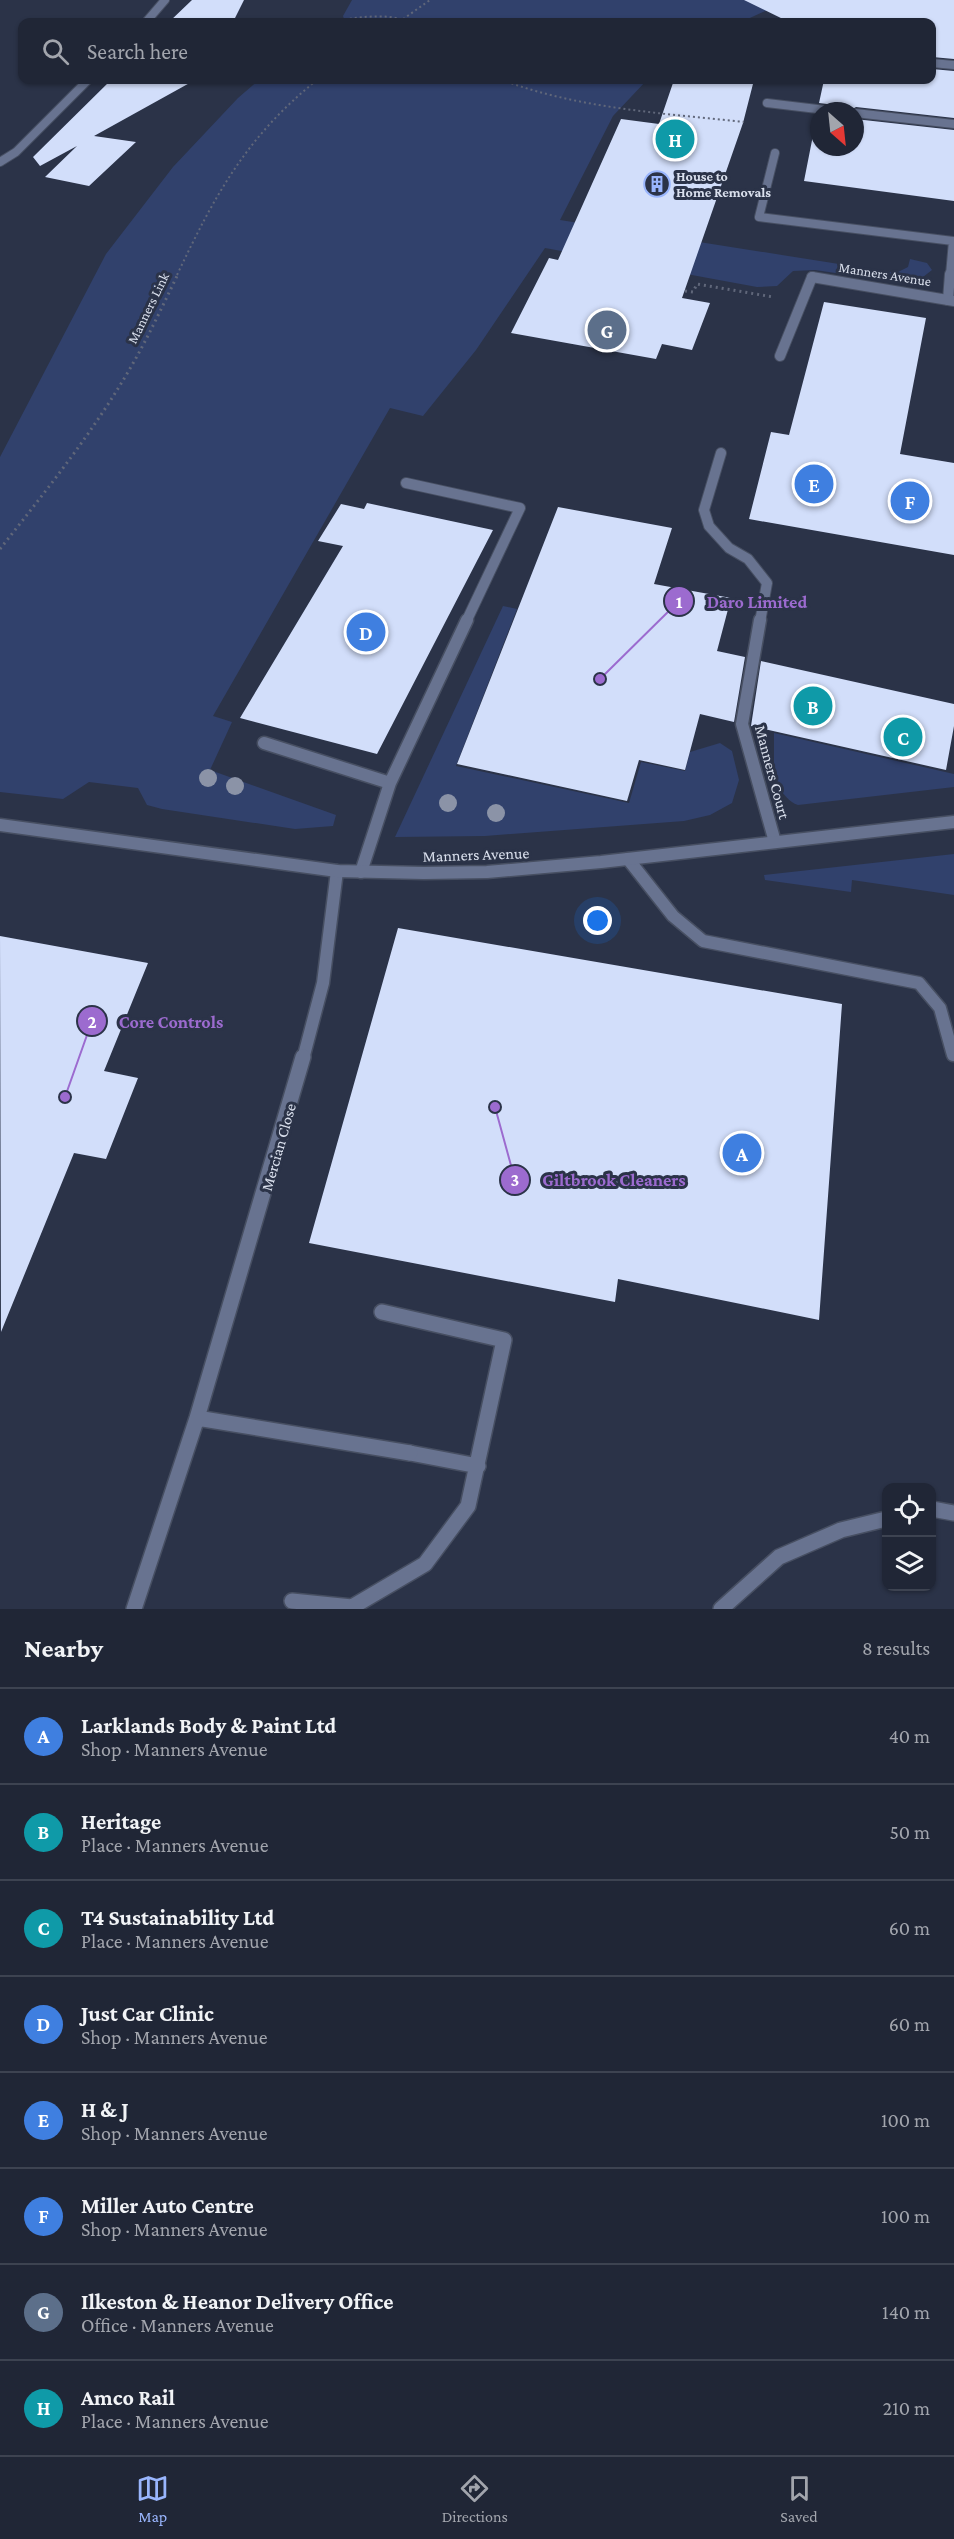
<!DOCTYPE html>
<meta charset="utf-8">
<style>
:root{--surface:#202636;--page:#2d3242;--text:#f1f3f6;--muted:#a2a5ad;--line:#3d4351;--accent:#99b5fd}
body{margin:0;font-family:"Crimson Pro",serif;background:var(--page);color:var(--text)}
.controls{position:absolute;right:18px;bottom:18px;display:grid;overflow:hidden;border-radius:12px;box-shadow:0 2px 4px #0004}
.controls button{width:54px;height:54px;display:grid;place-items:center;padding:0;border:0;border-bottom:2px solid var(--line);background:var(--surface);color:var(--text);font:30px sans-serif}
.compass{position:absolute;left:810px;top:102px;width:54px;height:54px;border-radius:50%;background:var(--surface);box-shadow:0 2px 4px #0004;rotate:153deg}
.you{position:absolute;left:598px;top:921px;width:21px;height:21px;margin:-15px;border:4px solid #fff;border-radius:50%;background:#1a73e8;box-shadow:0 0 0 9px #1a73e833}
.badge{display:grid;place-items:center;width:39px;height:39px;border-radius:50%;background:var(--accent);color:#fff;font-size:20px;font-weight:700}
.pin{position:absolute;translate:-50% -50%;border:3px solid #fff;box-shadow:0 2px 6px #0006}
.list{margin:0;padding:0;list-style:none}
h2{display:flex;justify-content:space-between;align-items:center;height:78px;margin:0;padding:0 24px;font-size:26px}
h2 small{font-size:20px;font-weight:400;color:var(--muted)}
.list li{display:grid;grid-template-columns:39px 1fr auto;gap:18px;align-items:center;box-sizing:border-box;height:96px;padding:0 24px;border-top:2px solid var(--line)}
.list b{display:block;font-size:22px;white-space:nowrap}
.list p{margin:0;font-size:20px;white-space:nowrap;color:var(--muted)}
.list em{font-size:20px;font-style:normal;color:var(--muted)}
.icon{flex:none;width:33px;height:33px;fill:none;stroke:currentColor;stroke-width:2;stroke-linecap:round;stroke-linejoin:round}
.map{position:relative;flex:none;width:954px;height:1609px;overflow:hidden}
.search{position:absolute;background:var(--surface);box-shadow:0 2px 4px #0004;left:18px;right:18px;top:18px;height:66px;display:flex;align-items:center;gap:15px;box-sizing:border-box;padding:0 21px;border-radius:12px;color:var(--muted);font-size:22px}
.sheet{height:846px;background:var(--surface)}
nav{display:flex;justify-content:space-around;align-items:center;box-sizing:border-box;height:84px;border-top:2px solid var(--line);background:var(--surface);font-size:16px;color:var(--muted)}
nav a{display:grid;justify-items:center;gap:3px}
nav .on{color:var(--accent)}
.map>svg:first-child{display:block}
.green{fill:#31416c}
.building{fill:#d2defa}
.lines{fill:none;stroke-linecap:round;stroke-linejoin:round}
.service-far3-casing{stroke:#474f62;stroke-width:10}
.service-far2-casing{stroke:#474f62;stroke-width:12}
.service-far1-casing{stroke:#474f62;stroke-width:15}
.service-casing{stroke:#474f62;stroke-width:18}
.minor-far3-casing{stroke:#474f62;stroke-width:10}
.minor-far2-casing{stroke:#474f62;stroke-width:12}
.minor-far1-casing{stroke:#474f62;stroke-width:15}
.minor-casing{stroke:#474f62;stroke-width:18}
.tertiary-casing{stroke:#474f62;stroke-width:15}
.path-far1{stroke:#60677a;stroke-width:2;stroke-dasharray:2 3;stroke-linecap:butt}
.path{stroke:#60677a;stroke-width:3;stroke-dasharray:2 4;stroke-linecap:butt}
.service-far3{stroke:#687390;stroke-width:8}
.service-far2{stroke:#687390;stroke-width:10}
.service-far1{stroke:#687390;stroke-width:12}
.service{stroke:#687390;stroke-width:15}
.minor-far3{stroke:#687390;stroke-width:8}
.minor-far2{stroke:#687390;stroke-width:10}
.minor-far1{stroke:#687390;stroke-width:12}
.minor{stroke:#687390;stroke-width:15}
.tertiary{stroke:#687390;stroke-width:12}
.tree{fill:#8b93a7}
.labels{text-anchor:middle;stroke-width:6;stroke-linejoin:round;paint-order:stroke}
.far-poi-label{font-size:14px;font-weight:bold;fill:#dae0ed;stroke:#2b3348;text-anchor:start}
.far-street-label{font-size:14px;fill:#dae0ed;stroke:#2b3348}
.street-label{font-size:16px;fill:#dae0ed;stroke:#2b3348}
.leader{fill:none;stroke:#9c6bcf;stroke-width:2}
.callout-dot{fill:#9c6bcf;stroke:#2b3348;stroke-width:2}
.mark-label{font-size:18px;text-anchor:middle;font-weight:bold;fill:#fff}
.callout-label{font-size:18px;text-anchor:middle;font-weight:bold;fill:#9c6bcf;stroke:#2b3348;stroke-width:6;stroke-linejoin:round;paint-order:stroke}
</style>
<div class="map">
<svg width="954" height="1609" viewBox="0 0 954 1609">
<rect width="100%" height="100%" fill="#2b3348"/>
<path class="green" d="M 352,0 L 789,0 L 741,22 L 345,22 L 343,16 Z
M 259,80 L 647,80 L 613,116 L 560,220 L 896,273 L 908,267 L 910,259 L 927,263 L 932,270 L 923,277 L 904,283 L 815,270 L 793,271 L 777,286 L 757,287 L 545,248 L 476,350 L 423,416 L 390,408 L 213,716 L 232,722 L 210,770 L 336,815 L 333,826 L 295,829 L 162,809 L 147,805 L 138,788 L 89,782 L 63,799 L 0,792 L 0,457 L 106,254 L 173,167 L 238,98 Z
M 503,606 L 517,609 L 456,766 L 629,803 L 641,762 L 685,771 L 690,752 L 720,743 L 732,751 L 739,780 L 732,803 L 710,815 L 684,821 L 485,836 L 395,837 Z
M 774,733 L 954,774 L 954,787 L 798,805 C 788,802 778,788 774,777 Z
M 954,854 L 954,895 L 852,880 L 851,892 L 765,880 L 764,875 Z"/>
<path class="building" d="M 192,0 L 244,0 L 233,22 L 169,22 Z
M 744,0 L 954,0 L 954,59 L 932,57 L 932,22 L 789,22 Z
M 932,69 L 954,71 L 954,118 L 856,107 L 849,111 L 840,111 L 835,105 L 819,103 L 824,80 L 932,80 Z
M 111,80 L 195,80 L 94,136 L 136,142 L 89,186 L 45,177 L 77,146 L 40,166 L 33,157 Z
M 674,80 L 754,80 L 743,123 L 682,298 L 710,303 L 692,350 L 662,344 L 656,359 L 511,333 L 549,258 L 558,260 L 621,119 L 659,124 Z
M 817,115 L 819,115 L 819,147 L 855,147 L 855,119 L 954,130 L 954,201 L 804,181 Z
M 824,302 L 926,318 L 900,454 L 954,463 L 954,555 L 749,519 L 771,432 L 789,435 Z
M 367,503 L 493,530 L 377,754 L 240,718 L 343,546 L 318,541 L 341,504 L 364,509 Z
M 558,507 L 672,528 L 654,584 L 731,598 L 717,651 L 745,657 L 734,722 L 700,714 L 685,770 L 639,760 L 627,801 L 457,764 Z
M 761,661 L 954,704 L 954,726 L 946,770 L 751,726 Z
M 398,928 L 842,1004 L 819,1320 L 618,1279 L 615,1302 L 309,1243 Z
M 0,936 L 148,963 L 104,1071 L 138,1078 L 106,1159 L 74,1153 L 1,1332 Z"/>
<g class="lines">
<g class="service-far3-casing">
<path id="service-far3" d="M 932,63 L 954,65
M 767,103 L 834,111
M 855,113 L 954,124
M 775,153 L 759,217 L 953,241 L 950,275"/>
</g>
<g class="service-far2-casing">
<path id="service-far2" d="M 948,300 L 950,274
M 780,356 L 812,277
M 721,453 L 704,510 L 709,526 L 729,548 L 748,559 L 767,583 L 760,622
M 406,483 L 520,508 L 466,622"/>
</g>
<g class="service-far1-casing">
<path id="service-far1" d="M 760,620 L 742,724 L 775,842
M 264,743 L 390,783
M 628,859 L 673,916 L 703,941 L 919,983 L 940,1008 L 953,1055
M 361,872 L 390,783 L 467,620"/>
</g>
<g class="service-casing">
<path id="service" d="M 410,1453 L 478,1466
M 932,1509 L 954,1513
M 292,1601 L 352,1607 L 425,1564 L 468,1506 L 504,1340 L 382,1312
M 721,1609 L 779,1557 L 841,1530 L 886,1519"/>
</g>
<g class="minor-far3-casing">
<path id="minor-far3" d="M 146,22 L 165,0
M 0,162 L 16,152 L 88,80"/>
</g>
<g class="minor-far2-casing">
<path id="minor-far2" d="M 812,277 L 954,301"/>
</g>
<g class="minor-far1-casing">
<path id="minor-far1" d="M 303,1059 L 323,983 L 337,871"/>
</g>
<g class="minor-casing">
<path id="minor" d="M 197,1418 L 410,1453
M 134,1609 L 197,1418 L 303,1057"/>
</g>
<g class="tertiary-casing">
<path id="tertiary" d="M 0,825 L 337,871 L 424,873 L 487,872 L 601,862 L 954,822"/>
</g>
<path class="path-far1" d="M 325,22 C 353,19 383,11 410,22
M 399,22 L 430,0
M 502,80 C 580,109 662,113 744,122
M 177,275 C 215,195 246,137 317,80"/>
<path class="path" d="M 685,291 L 693,292 L 697,284 L 773,297
M 0,549 C 45,492 91,435 128,372 C 147,340 162,307 178,274"/>
<use href="#service-far3" class="service-far3"/>
<use href="#service-far2" class="service-far2"/>
<use href="#service-far1" class="service-far1"/>
<use href="#service" class="service"/>
<use href="#minor-far3" class="minor-far3"/>
<use href="#minor-far2" class="minor-far2"/>
<use href="#minor-far1" class="minor-far1"/>
<use href="#minor" class="minor"/>
<use href="#tertiary" class="tertiary"/>
</g>
<g class="tree">
<circle cx="208" cy="778" r="9"/>
<circle cx="235" cy="786" r="9"/>
<circle cx="448" cy="803" r="9"/>
<circle cx="496" cy="813" r="9"/>
</g>
<defs>
<g id="building-ring" transform="scale(1.35)"><circle r="9.5" fill="#2b3348" stroke="#99b5fd" stroke-width="1.5"/><path d="M-4-6H4V6H1V3H-1V6H-4ZM-2.5-4.3h1.7v1.8h-1.7ZM.8-4.3h1.7v1.8H.8ZM-2.5-1h1.7V.8h-1.7ZM.8-1h1.7V.8H.8Z" fill="#99b5fd"/></g>
</defs>
<g fill-rule="evenodd">
<use href="#building-ring" x="657" y="184"/>
</g>
<g class="labels">
<g class="far-poi-label">
<text x="676" y="181">House to<tspan x="676" dy="16">Home Removals</tspan></text>
</g>
<g class="far-street-label">
<text transform="translate(885 274) rotate(9)" y="5">Manners Avenue</text>
<text transform="translate(148 308) rotate(-64)" y="5">Manners Link</text>
</g>
<g class="street-label">
<text transform="translate(773 772) rotate(75)" y="6">Manners Court</text>
<text transform="translate(476 854) rotate(-2)" y="6">Manners Avenue</text>
<text transform="translate(278 1147) rotate(-74)" y="6">Mercian Close</text>
</g>
</g>
<path class="leader" d="M600 679L679 601M65 1097L92 1021M495 1107L515 1180"/>
<g class="callout-dot">
<circle cx="600" cy="679" r="6"/>
<circle cx="65" cy="1097" r="6"/>
<circle cx="495" cy="1107" r="6"/>
<circle cx="679" cy="601" r="15"/>
<circle cx="92" cy="1021" r="15"/>
<circle cx="515" cy="1180" r="15"/>
</g>
<g class="mark-label">
<text x="679" y="608">1</text>
<text x="92" y="1028">2</text>
<text x="515" y="1186">3</text>
</g>
<g class="callout-label">
<text x="757" y="608">Daro Limited</text>
<text x="171" y="1028">Core Controls</text>
<text x="614" y="1186">Giltbrook Cleaners</text>
</g>
</svg>
<div class="controls">
<button><svg class="icon" aria-label="locate" viewBox="0 0 24 24"><circle cx="12" cy="12" r="6"/><path d="M12 2v4M12 18v4M2 12h4M18 12h4"/></svg></button>
<button><svg class="icon" aria-label="layers" viewBox="0 0 24 24"><path d="M12 4l9 5-9 5-9-5zM3 14l9 5 9-5"/></svg></button>
</div>
<svg class="compass" viewBox="-18 -18 36 36"><path d="M0-13l5 13h-10z" fill="#e53935"/><path d="M0 13l5-13h-10z" fill="#a2a5ad"/></svg>
<div class="you"></div>
<div class="pin badge" style="left:742px;top:1153px;background:#3f7fe0">A</div>
<div class="pin badge" style="left:813px;top:706px;background:#0f9aa8">B</div>
<div class="pin badge" style="left:903px;top:737px;background:#0f9aa8">C</div>
<div class="pin badge" style="left:366px;top:632px;background:#3f7fe0">D</div>
<div class="pin badge" style="left:814px;top:484px;background:#3f7fe0">E</div>
<div class="pin badge" style="left:910px;top:501px;background:#3f7fe0">F</div>
<div class="pin badge" style="left:607px;top:330px;background:#5c6f8a">G</div>
<div class="pin badge" style="left:675px;top:139px;background:#0f9aa8">H</div>
<div class="search"><svg class="icon" aria-label="search" viewBox="0 0 24 24"><circle cx="10" cy="10" r="6"/><path d="M15 15l6 6"/></svg>Search here</div>
</div>
<section class="sheet">
<h2>Nearby<small>8 results</small></h2>
<ul class="list">
<li><span class="badge" style="background:#3f7fe0">A</span><div><b>Larklands Body &amp; Paint Ltd</b><p>Shop · Manners Avenue</p></div><em>40 m</em></li>
<li><span class="badge" style="background:#0f9aa8">B</span><div><b>Heritage</b><p>Place · Manners Avenue</p></div><em>50 m</em></li>
<li><span class="badge" style="background:#0f9aa8">C</span><div><b>T4 Sustainability Ltd</b><p>Place · Manners Avenue</p></div><em>60 m</em></li>
<li><span class="badge" style="background:#3f7fe0">D</span><div><b>Just Car Clinic</b><p>Shop · Manners Avenue</p></div><em>60 m</em></li>
<li><span class="badge" style="background:#3f7fe0">E</span><div><b>H &amp; J</b><p>Shop · Manners Avenue</p></div><em>100 m</em></li>
<li><span class="badge" style="background:#3f7fe0">F</span><div><b>Miller Auto Centre</b><p>Shop · Manners Avenue</p></div><em>100 m</em></li>
<li><span class="badge" style="background:#5c6f8a">G</span><div><b>Ilkeston &amp; Heanor Delivery Office</b><p>Office · Manners Avenue</p></div><em>140 m</em></li>
<li><span class="badge" style="background:#0f9aa8">H</span><div><b>Amco Rail</b><p>Place · Manners Avenue</p></div><em>210 m</em></li>
</ul>
</section>
<nav>
<a class="on"><svg class="icon" aria-label="map" viewBox="0 0 24 24"><path d="M3 6l6-2 6 2 6-2v14l-6 2-6-2-6 2zM9 4v14M15 6v14"/></svg>Map</a>
<a><svg class="icon" aria-label="directions" viewBox="0 0 24 24"><path d="M12 3l9 9-9 9-9-9zM9 14v-3h6M13 9l2 2-2 2"/></svg>Directions</a>
<a><svg class="icon" aria-label="saved" viewBox="0 0 24 24"><path d="M7 4h10v16l-5-4-5 4z"/></svg>Saved</a>
</nav>
